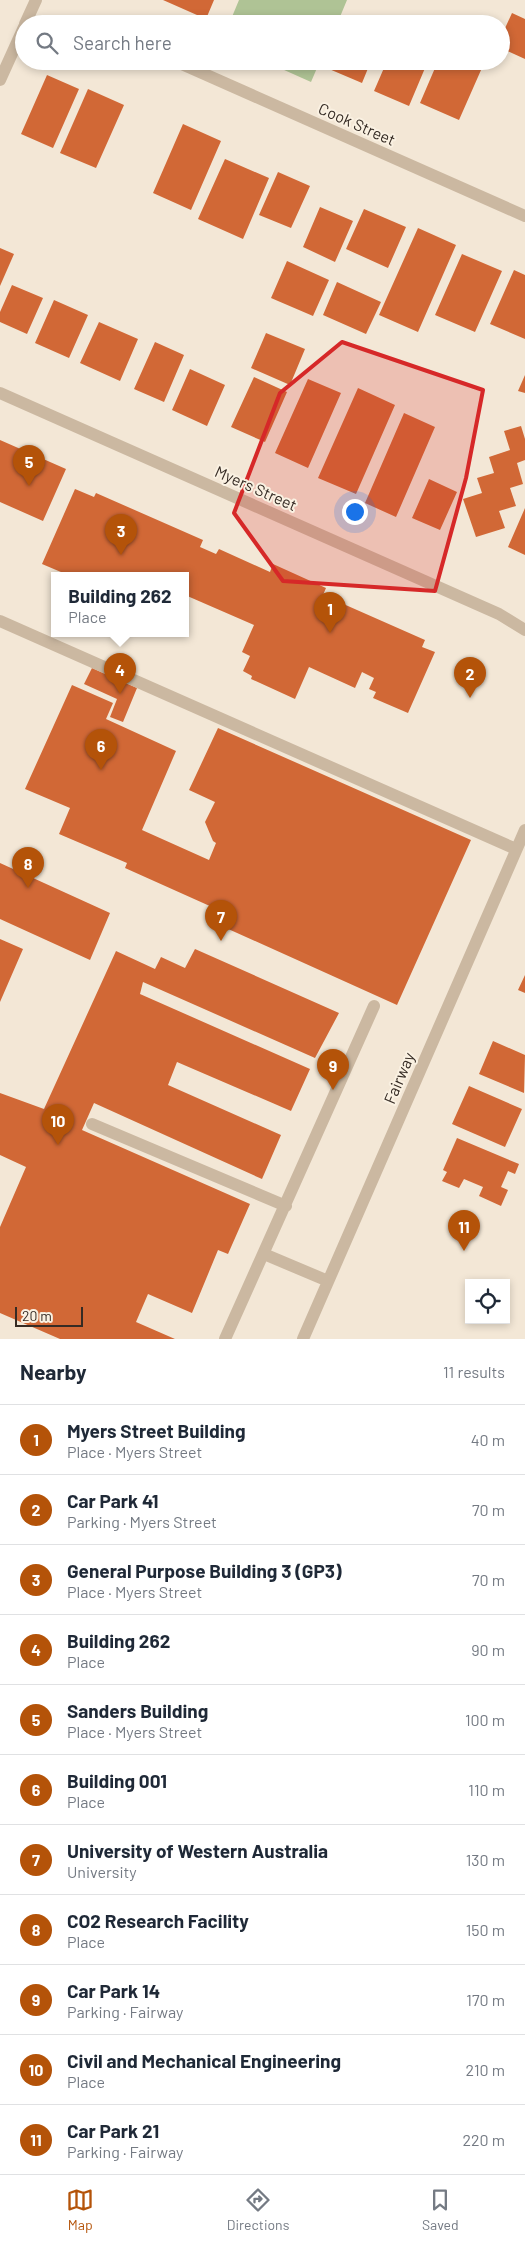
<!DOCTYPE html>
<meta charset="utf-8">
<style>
:root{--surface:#fff;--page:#f6f6f7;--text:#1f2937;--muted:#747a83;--line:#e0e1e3;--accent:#b45309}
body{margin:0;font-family:Barlow,sans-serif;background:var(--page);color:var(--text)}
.controls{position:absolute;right:15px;bottom:15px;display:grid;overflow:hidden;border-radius:0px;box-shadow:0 2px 8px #0003}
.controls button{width:45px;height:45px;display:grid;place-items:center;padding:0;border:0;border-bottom:1px solid var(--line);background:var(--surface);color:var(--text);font:25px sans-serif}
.scale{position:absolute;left:15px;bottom:12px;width:68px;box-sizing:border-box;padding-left:5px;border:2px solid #352b24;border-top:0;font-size:14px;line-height:18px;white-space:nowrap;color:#352b24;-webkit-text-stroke:4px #faf1e2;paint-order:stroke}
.you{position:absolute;left:354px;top:511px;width:18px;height:18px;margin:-12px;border:4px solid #fff;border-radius:50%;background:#1a73e8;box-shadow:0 0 0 8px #1a73e833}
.badge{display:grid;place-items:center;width:32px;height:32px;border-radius:50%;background:var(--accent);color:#fff;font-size:16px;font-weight:700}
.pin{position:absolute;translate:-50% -41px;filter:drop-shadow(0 1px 2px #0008)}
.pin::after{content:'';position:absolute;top:26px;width:18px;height:15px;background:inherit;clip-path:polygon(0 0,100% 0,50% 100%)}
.popup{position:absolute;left:51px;top:572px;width:138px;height:65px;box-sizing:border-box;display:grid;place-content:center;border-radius:0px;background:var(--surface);filter:drop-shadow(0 1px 4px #0005);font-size:16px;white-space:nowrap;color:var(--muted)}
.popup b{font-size:19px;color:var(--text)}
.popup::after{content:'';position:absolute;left:50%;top:100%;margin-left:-10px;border:10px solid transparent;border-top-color:var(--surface)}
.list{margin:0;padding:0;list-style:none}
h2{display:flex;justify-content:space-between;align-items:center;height:65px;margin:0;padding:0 20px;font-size:21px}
h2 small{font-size:16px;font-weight:400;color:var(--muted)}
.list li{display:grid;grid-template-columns:32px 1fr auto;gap:15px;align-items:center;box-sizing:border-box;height:70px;padding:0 20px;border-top:1px solid var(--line)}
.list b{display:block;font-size:19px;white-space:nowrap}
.list p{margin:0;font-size:16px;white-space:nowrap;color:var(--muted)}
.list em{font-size:16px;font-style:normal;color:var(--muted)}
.icon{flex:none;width:28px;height:28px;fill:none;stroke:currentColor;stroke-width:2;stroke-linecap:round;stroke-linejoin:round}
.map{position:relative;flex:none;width:525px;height:1339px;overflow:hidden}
.search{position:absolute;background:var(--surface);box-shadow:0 2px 8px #0003;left:15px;right:15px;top:15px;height:55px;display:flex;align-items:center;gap:12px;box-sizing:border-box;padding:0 18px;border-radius:28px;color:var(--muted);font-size:19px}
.sheet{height:835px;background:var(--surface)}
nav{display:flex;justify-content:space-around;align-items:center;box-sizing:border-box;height:70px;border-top:1px solid var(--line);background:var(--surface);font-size:14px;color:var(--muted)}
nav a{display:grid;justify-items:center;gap:2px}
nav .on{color:var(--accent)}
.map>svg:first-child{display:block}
.green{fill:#afc395}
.building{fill:#d16836}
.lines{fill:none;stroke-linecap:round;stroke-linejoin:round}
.minor{stroke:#cbb8a1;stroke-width:12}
.marked{fill:#d62828;fill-opacity:0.2;stroke:#d62828;stroke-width:4;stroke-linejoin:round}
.labels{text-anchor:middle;stroke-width:4;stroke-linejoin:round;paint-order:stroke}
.street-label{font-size:16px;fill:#352b24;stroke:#faf1e2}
</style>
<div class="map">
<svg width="525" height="1339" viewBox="0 0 525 1339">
<rect width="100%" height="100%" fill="#f3e7d6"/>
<path class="green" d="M 239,0 L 347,0 L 337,24 L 229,24 Z
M 264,61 L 320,61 L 311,82 Z"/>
<path class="building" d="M 163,0 L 214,0 L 206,19 Z
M 512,13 L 525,19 L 525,59 L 501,48 L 501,37 Z
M 324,61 L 371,61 L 362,83 L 322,66 Z
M 387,61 L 428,61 L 409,106 L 374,91 Z
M 438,61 L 485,61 L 459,120 L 420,103 Z
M 47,75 L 79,89 L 53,148 L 21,134 Z
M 88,89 L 124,105 L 96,168 L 60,153 Z
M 183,124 L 221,141 L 191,210 L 153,193 Z
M 225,159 L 269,178 L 243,239 L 198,219 Z
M 278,172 L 310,186 L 291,228 L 259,215 Z
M 320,207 L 353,221 L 335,262 L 303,247 Z
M 364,209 L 406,227 L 388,268 L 346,249 Z
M 418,228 L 456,245 L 418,332 L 379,315 Z
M 0,248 L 14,254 L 0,286 Z
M 462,254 L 502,271 L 475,332 L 435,315 Z
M 287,261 L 329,280 L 313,316 L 271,298 Z
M 514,270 L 525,275 L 525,339 L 490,324 Z
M 337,282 L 381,302 L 366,334 L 323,315 Z
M 12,285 L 43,298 L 27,334 L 0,322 L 0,312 Z
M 54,300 L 88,315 L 69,358 L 35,343 Z
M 99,322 L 138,339 L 120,381 L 80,363 Z
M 266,333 L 305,349 L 290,385 L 251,368 Z
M 155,342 L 184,355 L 164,402 L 134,389 Z
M 190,369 L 225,385 L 207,426 L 172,410 Z
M 525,375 L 525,393 L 518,391 Z
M 254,377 L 287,392 L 265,442 L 231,427 Z
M 308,379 L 341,393 L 308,468 L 275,453 Z
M 358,388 L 395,405 L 356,494 L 318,478 Z
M 404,413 L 435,427 L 396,517 L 365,503 Z
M 521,426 L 525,439 L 525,460 L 517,463 L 523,484 L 510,488 L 516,506 L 499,511 L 505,528 L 476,537 L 463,499 L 482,493 L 477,478 L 494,473 L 489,457 L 510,450 L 504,431 Z
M 0,440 L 66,469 L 43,521 L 0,502 Z
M 429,479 L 457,492 L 440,530 L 412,518 Z
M 75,489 L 94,497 L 96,493 L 203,540 L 200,547 L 216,554 L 219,549 L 270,572 L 273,564 L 326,588 L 323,595 L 425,640 L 422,647 L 435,652 L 408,713 L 373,698 L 376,692 L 369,689 L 374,678 L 362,672 L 355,688 L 309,667 L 295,699 L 251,679 L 252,676 L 243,671 L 250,656 L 242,652 L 254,625 L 185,595 L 185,575 L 68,575 L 42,564 Z
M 525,508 L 525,555 L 508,547 Z
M 92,668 L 137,688 L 123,722 L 110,717 L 117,699 L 84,684 Z
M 72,685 L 113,703 L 106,719 L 176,751 L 142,830 L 209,860 L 216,843 L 213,841 L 205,822 L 215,802 L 189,790 L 218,728 L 471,840 L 397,1005 L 206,919 L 212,907 L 125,868 L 127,863 L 59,834 L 70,808 L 25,789 Z
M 0,863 L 110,913 L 90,960 L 0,919 Z
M 0,939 L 23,949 L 0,1002 Z
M 195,949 L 339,1013 L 315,1058 L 143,982 L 140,994 L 310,1069 L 291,1111 L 177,1062 L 168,1085 L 281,1135 L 262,1179 L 94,1103 L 82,1130 L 250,1204 L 228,1254 L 218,1250 L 192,1313 L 148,1294 L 136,1322 L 175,1339 L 60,1339 L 0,1313 L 0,1227 L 26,1167 L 0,1155 L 0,1093 L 44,1109 L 116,951 L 155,969 L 161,957 L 185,968 Z
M 525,975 L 525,993 L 518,990 Z
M 493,1041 L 525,1055 L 524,1093 L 479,1074 Z
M 469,1086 L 522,1109 L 505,1147 L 452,1124 Z
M 457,1138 L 519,1164 L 515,1174 L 508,1171 L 501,1187 L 508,1190 L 501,1206 L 479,1196 L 483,1187 L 464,1179 L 459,1188 L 442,1181 L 447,1172 L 443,1170 Z"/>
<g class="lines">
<path class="minor" d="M 85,21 L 91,24
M 25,24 L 36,0
M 175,61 L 525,216
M 0,80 L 24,27
M 0,393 L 499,614 L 525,630
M 0,621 L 516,849
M 92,1124 L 286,1206
M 264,1254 L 328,1281
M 225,1339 L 374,1006
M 303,1339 L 525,830"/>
</g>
<path class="marked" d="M 342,342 L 483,390 L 466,478 L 435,591 L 283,581 L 234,513 L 280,393 Z"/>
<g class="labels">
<g class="street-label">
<text transform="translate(357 124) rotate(24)" y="6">Cook Street</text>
<text transform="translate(256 488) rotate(24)" y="6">Myers Street</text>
<text transform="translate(399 1078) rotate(-67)" y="6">Fairway</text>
</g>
</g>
</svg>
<div class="controls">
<button><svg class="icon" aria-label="locate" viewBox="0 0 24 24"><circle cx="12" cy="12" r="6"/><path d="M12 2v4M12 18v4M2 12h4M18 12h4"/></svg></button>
</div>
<div class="scale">20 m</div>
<div class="you"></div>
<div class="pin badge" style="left:330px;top:633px">1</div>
<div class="pin badge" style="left:470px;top:698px">2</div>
<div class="pin badge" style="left:121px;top:555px">3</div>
<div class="pin badge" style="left:120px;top:694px">4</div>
<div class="popup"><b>Building 262</b>Place</div>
<div class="pin badge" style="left:29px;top:486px">5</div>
<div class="pin badge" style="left:101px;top:770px">6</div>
<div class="pin badge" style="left:221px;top:941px">7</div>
<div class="pin badge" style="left:28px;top:888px">8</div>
<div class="pin badge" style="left:333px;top:1090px">9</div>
<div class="pin badge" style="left:58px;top:1145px">10</div>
<div class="pin badge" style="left:464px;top:1251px">11</div>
<div class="search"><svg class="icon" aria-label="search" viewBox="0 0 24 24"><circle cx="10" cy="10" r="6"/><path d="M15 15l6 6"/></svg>Search here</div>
</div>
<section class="sheet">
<h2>Nearby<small>11 results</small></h2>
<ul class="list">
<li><span class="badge">1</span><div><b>Myers Street Building</b><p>Place · Myers Street</p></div><em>40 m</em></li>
<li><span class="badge">2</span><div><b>Car Park 41</b><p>Parking · Myers Street</p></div><em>70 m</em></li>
<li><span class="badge">3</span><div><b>General Purpose Building 3 (GP3)</b><p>Place · Myers Street</p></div><em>70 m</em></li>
<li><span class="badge">4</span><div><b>Building 262</b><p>Place</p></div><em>90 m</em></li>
<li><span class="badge">5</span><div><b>Sanders Building</b><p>Place · Myers Street</p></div><em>100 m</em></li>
<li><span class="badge">6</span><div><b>Building 001</b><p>Place</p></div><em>110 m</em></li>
<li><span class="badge">7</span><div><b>University of Western Australia</b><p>University</p></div><em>130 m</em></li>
<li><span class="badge">8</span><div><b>CO2 Research Facility</b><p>Place</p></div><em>150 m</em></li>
<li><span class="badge">9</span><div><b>Car Park 14</b><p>Parking · Fairway</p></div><em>170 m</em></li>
<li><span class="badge">10</span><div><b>Civil and Mechanical Engineering</b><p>Place</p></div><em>210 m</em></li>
<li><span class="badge">11</span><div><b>Car Park 21</b><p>Parking · Fairway</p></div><em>220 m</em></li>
</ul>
</section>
<nav>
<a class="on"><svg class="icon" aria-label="map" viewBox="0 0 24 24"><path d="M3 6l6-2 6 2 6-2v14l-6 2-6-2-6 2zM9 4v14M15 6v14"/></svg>Map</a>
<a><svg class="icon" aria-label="directions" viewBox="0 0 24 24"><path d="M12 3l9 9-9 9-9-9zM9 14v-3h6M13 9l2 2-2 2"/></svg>Directions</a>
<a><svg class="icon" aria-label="saved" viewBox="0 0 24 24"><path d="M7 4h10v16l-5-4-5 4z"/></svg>Saved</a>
</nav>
